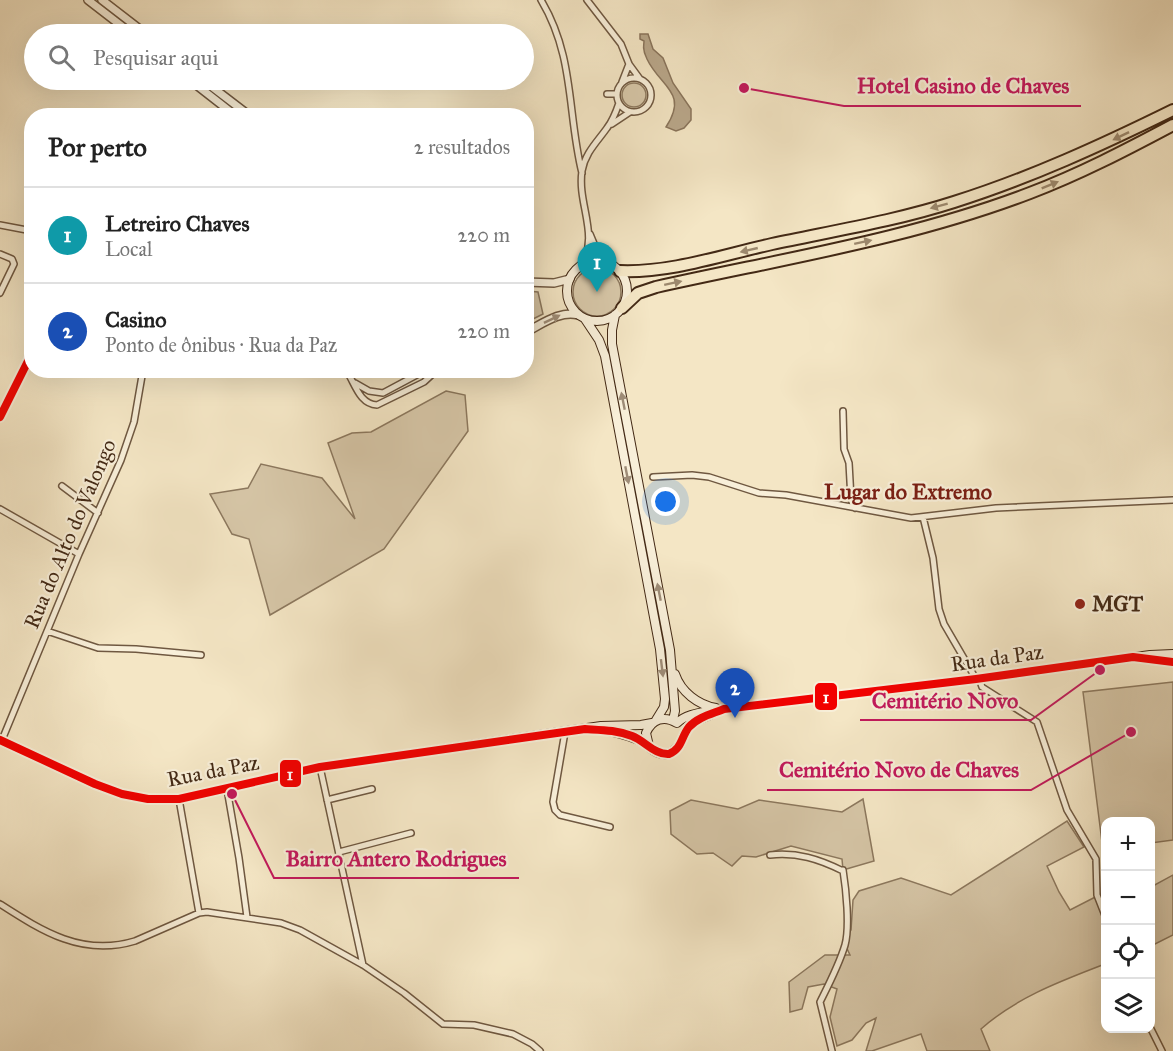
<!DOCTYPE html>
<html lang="pt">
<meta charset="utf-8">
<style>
:root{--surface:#fff;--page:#f2f2f2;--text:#222;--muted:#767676;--line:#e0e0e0;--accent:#0f766e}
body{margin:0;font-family:"IM FELL Great Primer",serif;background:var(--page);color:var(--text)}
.controls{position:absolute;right:18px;bottom:18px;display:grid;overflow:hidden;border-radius:12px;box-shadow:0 6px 24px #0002}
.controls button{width:54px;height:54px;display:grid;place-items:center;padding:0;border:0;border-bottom:2px solid var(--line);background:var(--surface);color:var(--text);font:30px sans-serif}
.you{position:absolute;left:666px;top:502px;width:21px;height:21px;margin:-15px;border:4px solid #fff;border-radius:50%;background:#1a73e8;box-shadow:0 0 0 9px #1a73e833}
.badge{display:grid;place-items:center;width:39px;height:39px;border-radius:50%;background:var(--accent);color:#fff;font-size:20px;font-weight:700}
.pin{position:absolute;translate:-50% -50px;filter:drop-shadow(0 2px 3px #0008)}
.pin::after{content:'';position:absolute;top:32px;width:21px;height:18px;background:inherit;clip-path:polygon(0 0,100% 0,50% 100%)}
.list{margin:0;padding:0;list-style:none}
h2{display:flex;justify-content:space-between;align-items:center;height:78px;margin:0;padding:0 24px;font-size:26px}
h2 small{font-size:20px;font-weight:400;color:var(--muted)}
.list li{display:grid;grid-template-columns:39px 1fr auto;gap:18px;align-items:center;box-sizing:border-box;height:96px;padding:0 24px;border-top:2px solid var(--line)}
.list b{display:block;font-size:22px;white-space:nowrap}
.list p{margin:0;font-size:20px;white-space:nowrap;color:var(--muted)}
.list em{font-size:20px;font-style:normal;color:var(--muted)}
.icon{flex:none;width:33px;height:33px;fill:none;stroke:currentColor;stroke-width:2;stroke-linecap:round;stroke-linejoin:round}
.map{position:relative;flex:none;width:1173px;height:1051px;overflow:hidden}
.search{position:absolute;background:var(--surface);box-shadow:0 6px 24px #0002;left:24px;top:24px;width:510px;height:66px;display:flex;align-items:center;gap:15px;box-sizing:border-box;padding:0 21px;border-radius:33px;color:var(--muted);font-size:22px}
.panel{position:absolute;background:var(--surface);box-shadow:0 6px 24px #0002;left:24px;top:108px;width:510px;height:270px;border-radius:24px}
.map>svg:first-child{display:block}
.green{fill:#d6c6a7;stroke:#8c785e;stroke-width:1.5}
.water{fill:#b8a689;stroke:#89745b;stroke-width:1.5}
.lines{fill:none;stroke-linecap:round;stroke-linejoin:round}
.minor-casing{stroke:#6f5841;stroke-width:8}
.tertiary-casing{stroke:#6f5841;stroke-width:10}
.secondary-casing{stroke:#432915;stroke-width:10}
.motorway-casing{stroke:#432915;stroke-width:14}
.minor{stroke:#f8efd9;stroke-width:5}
.tertiary{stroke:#f8efd9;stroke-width:7}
.secondary{stroke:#f8efd9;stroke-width:8}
.motorway{stroke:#f4e6c5;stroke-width:10}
.bus-1-casing{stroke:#f8efd9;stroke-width:12}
.bus-1{stroke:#f20000;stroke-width:8}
.oneway{fill:#9c886d}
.oneway2{fill:#9e8c77}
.poi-dot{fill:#8f2418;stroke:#f8efd9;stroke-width:2}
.labels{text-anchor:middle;stroke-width:4.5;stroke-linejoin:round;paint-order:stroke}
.street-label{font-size:21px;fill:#432915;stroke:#f8efd9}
.poi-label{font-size:21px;font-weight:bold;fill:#432915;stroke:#f8efd9;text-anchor:start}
.neighbourhood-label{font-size:22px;font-weight:bold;fill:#7a1f14;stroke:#f8efd9}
.leader{fill:none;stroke:#c2185b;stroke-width:2}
.callout-dot{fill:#c2185b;stroke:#f8efd9;stroke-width:2}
.callout-label{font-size:22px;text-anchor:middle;font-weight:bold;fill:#c2185b;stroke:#f8efd9;stroke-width:4.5;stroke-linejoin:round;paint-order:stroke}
.line-badge{stroke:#f8efd9;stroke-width:2}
.badge-label{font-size:16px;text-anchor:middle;font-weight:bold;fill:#fff}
</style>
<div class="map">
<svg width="1173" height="1051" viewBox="0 0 1173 1051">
<rect width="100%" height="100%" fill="#f4e6c5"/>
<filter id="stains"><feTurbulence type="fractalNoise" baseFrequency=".00333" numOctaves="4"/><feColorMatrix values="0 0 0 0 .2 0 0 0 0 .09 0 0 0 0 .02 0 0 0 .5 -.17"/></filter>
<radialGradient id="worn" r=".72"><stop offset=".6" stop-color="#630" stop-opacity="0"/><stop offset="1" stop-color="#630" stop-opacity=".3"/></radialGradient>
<path class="green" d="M622 95a12 12 0 1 1 24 0a12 12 0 1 1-24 0Z
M573 292a24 24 0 1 1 48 0a24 24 0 1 1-48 0Z
M 527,291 L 538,292 L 543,314 L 527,322 Z
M 446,391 L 465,395 L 468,431 L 384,549 L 270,615 L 249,539 L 232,534 L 210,494 L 248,488 L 261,464 L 322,478 L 355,519 L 328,443 L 352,433 L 371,432 Z
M 1173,682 L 1173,840 L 1151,843 L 1150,822 L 1106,822 L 1105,850 L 1103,850 L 1083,692 Z
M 863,799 L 874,861 L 843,870 L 842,859 L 791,846 L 756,857 L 742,856 L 732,866 L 713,853 L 697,854 L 671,834 L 670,811 L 691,800 L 738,809 L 759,800 L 842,812 Z
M 1067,821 L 1084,847 L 1047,866 L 1059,892 L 1070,910 L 1105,892 L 1105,964 C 1061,981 1017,997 981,1029 L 990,1051 L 927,1051 L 921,1034 L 872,1051 L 866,1051 L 876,1018 L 866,1023 L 852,1040 L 837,1046 L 830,1017 L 837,989 L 824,984 L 808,987 L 802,1009 L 790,1012 L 789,982 L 825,955 L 850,955 L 843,940 L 851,930 L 853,900 L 859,891 L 901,878 L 951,895 Z
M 1173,875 L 1173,935 L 1151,946 L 1151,887 Z"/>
<path class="water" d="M 640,34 L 648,34 L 653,49 L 663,58 L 673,83 L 691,109 L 691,120 L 684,128 L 676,131 L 666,127 C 689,92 660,87 647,59 C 646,56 644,53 644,50 C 643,47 644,44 644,41 L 640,39 Z"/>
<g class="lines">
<g class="minor-casing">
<path id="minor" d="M 541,0 C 575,57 567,112 582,173
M 587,0 L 621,44 L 629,64 L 640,79
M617 95a17 17 0 1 1 34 0a17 17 0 1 1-34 0Z
M 622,82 L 629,64
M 607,94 L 617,94
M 612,124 L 630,112
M 0,225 L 32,231
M 590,234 L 595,246 L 609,264
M 0,254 L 12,259 L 14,264 L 0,293
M 581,266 C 600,235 577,204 582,171 C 585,153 597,142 607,128 C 613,120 616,112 619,103
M 346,370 C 355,383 359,404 377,405 L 424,382 L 437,370
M 355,383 L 369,391 L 383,393 L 426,370
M 843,411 L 844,449 L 849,463 L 851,499 L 855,508
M 0,417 L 32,352
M 653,477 L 692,475 L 709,477 L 759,493 L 786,495 L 911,518 L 996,508 L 1173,500
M 62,486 L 98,513
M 0,509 L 79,554
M 923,517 L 933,558 L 939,609 L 944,624 L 976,679
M 47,631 L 98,648 L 136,649 L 201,655
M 979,678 L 982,687 L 1037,722 L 1067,810 L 1096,859 L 1097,895 L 1106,918
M 565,732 L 553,802 L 555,810 L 560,815 L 610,827
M 2,740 L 79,554 L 121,460 L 134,422 L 143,370
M 320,767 L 363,965
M 227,789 L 239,858 L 247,917
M 179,799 L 199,913
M 327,800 L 372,789
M 339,852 L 411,833
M 770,855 C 797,852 819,859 843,871
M 0,904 C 42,931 82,957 135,941 L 199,913 L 207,912 L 281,923 L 300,930 L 363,965 L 404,993 L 443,1024 L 474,1025 L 513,1034 L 532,1044 L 540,1051
M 1150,1027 L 1162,1051
M 832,1051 L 820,1002 C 829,984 839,965 845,945 C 850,927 846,889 843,870"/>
</g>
<g class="tertiary-casing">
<path id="tertiary" d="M 88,0 L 132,34
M 102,0 L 146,34
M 190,80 L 236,116
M 203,80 L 250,116
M 526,282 L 554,283 L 570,279
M 526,332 C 542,324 561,310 578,315"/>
</g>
<g class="secondary-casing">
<path id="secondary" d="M567 291a30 30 0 1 1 60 0a30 30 0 1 1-60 0Z
M 615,315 L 612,330 L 612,344 L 670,650 L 675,711 L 673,720
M 585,319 L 599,340 L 605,356 L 660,649 L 665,699 L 664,707 L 656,720
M 1155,659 L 1173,662
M 675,674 C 681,692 698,705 716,708
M 677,723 C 685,715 698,713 709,711 L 976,679 L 1150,655 L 1173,654
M 601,730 C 615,731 626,735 639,740 C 650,746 655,756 669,754 L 680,745 C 688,724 689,723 710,715
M 0,740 L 95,784 L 122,794 L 148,799 L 179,799 L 320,767 L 601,726 L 641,725 L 652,723
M 649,746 L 646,733 C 652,719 664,715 677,723"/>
</g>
<g class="motorway-casing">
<path id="motorway" d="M 620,271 C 671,273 722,255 772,244 C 833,231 895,221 954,202 C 1030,178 1102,145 1173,110
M 622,308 L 638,293 L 656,287 C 781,259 910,239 1030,193 C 1080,174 1126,150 1173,125"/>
</g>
<use href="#minor" class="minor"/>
<use href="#tertiary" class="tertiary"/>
<use href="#secondary" class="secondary"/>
<use href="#motorway" class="motorway"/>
<g class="bus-1-casing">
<path id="bus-1" d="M 0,417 L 32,353
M 0,740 L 95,784 L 122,794 L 148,799 L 179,799 L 320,767 L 585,729 C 601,730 617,730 632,736 C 645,741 655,755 669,754 C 682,749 681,737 689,727 C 698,717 712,714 724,709 L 976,679 L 1133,657 L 1173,662"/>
</g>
<use href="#bus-1" class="bus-1"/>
</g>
<defs><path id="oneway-solid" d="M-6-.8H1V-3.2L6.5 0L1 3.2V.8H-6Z" transform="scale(1.5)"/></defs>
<g class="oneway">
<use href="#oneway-solid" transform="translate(1121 136) rotate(154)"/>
<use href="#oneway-solid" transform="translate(1050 185) rotate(-22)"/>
<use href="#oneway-solid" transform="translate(939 206) rotate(165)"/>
<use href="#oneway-solid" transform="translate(863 242) rotate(-12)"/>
<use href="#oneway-solid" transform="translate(749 250) rotate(167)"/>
<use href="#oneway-solid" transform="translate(673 283) rotate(-12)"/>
</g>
<g class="oneway2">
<use href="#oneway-solid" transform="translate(552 319) rotate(-26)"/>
<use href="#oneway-solid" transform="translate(623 401) rotate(-101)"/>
<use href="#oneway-solid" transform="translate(627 475) rotate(79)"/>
<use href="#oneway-solid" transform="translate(659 592) rotate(-101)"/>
<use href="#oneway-solid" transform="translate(662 668) rotate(83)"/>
</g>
<circle class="poi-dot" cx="1080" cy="604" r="6"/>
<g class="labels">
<g class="street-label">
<text transform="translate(70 534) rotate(-67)" y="7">Rua do Alto do Valongo</text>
<text transform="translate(997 658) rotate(-8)" y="7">Rua da Paz</text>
<text transform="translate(213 771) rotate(-11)" y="7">Rua da Paz</text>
</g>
<g class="poi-label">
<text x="1092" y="611">MGT</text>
</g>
<g class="neighbourhood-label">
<text x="908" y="499">Lugar do Extremo</text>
</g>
</g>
<path class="leader" d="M744 88L844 106H1081M1100 670L1031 720H860M1131 732L1031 790H767M232 794L274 878H519"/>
<g class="callout-dot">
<circle cx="744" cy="88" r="6"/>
<circle cx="1100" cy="670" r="6"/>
<circle cx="1131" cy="732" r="6"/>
<circle cx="232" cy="794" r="6"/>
</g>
<g class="callout-label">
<text x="963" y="93">Hotel Casino de Chaves</text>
<text x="945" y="708">Cemitério Novo</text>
<text x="899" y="777">Cemitério Novo de Chaves</text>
<text x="396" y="866">Bairro Antero Rodrigues</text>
</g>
<g class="line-badge">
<rect x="814" y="682" width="24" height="29" rx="6" fill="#f20000"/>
<rect x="279" y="759" width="23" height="29" rx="6" fill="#f20000"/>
</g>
<g class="badge-label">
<text x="826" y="703">1</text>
<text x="290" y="780">1</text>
</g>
<rect width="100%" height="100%" filter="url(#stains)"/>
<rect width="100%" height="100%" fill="url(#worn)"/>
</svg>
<div class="controls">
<button>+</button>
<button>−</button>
<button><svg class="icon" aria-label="locate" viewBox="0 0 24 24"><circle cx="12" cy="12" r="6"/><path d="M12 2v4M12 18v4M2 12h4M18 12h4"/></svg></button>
<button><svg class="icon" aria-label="layers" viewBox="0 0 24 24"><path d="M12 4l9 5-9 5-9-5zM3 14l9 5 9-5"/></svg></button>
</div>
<div class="you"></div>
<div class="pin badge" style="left:597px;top:292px;background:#0f9aa8">1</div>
<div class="pin badge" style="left:735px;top:718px;background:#1a4fb4">2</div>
<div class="search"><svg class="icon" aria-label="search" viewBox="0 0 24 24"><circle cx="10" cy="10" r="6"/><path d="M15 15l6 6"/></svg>Pesquisar aqui</div>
<section class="panel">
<h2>Por perto<small>2 resultados</small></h2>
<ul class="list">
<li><span class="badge" style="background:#0f9aa8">1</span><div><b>Letreiro Chaves</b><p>Local</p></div><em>220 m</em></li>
<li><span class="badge" style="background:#1a4fb4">2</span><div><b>Casino</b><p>Ponto de ônibus · Rua da Paz</p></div><em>220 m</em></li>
</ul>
</section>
</div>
